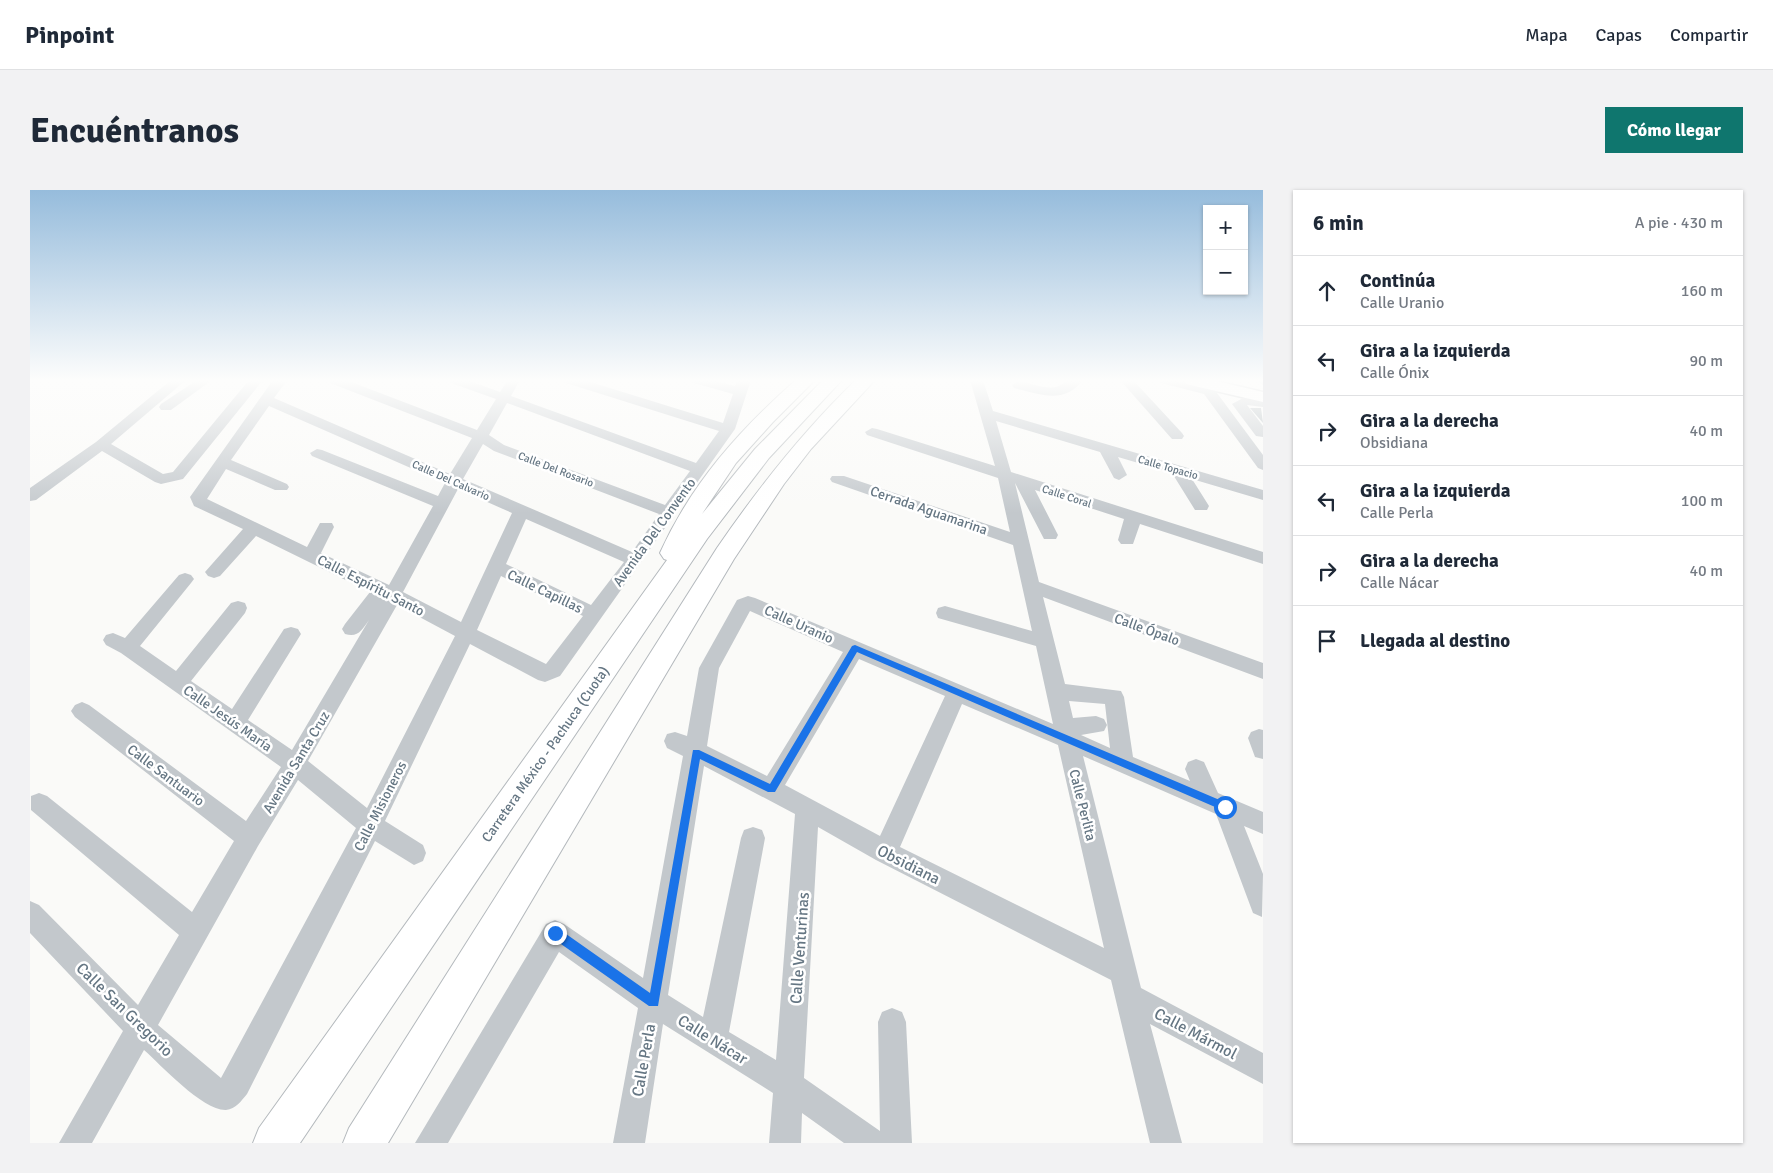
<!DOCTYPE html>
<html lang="es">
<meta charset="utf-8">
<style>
:root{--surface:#fff;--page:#f2f2f3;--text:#1f2937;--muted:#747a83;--line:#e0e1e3;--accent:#0f766e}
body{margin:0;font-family:Signika,sans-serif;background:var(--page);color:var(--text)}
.controls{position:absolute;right:15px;top:15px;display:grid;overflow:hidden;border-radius:0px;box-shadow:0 1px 4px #0004}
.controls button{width:45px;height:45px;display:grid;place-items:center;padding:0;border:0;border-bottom:1px solid var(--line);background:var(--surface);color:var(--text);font:25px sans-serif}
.stop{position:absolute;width:15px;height:15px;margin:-11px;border:4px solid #1a73e8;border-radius:50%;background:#fff}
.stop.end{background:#1a73e8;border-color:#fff;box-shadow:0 1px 5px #0008}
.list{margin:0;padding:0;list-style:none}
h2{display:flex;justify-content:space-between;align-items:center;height:65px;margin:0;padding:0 20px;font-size:21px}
h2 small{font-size:16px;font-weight:400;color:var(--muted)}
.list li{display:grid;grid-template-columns:32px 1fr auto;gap:15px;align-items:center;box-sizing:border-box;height:70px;padding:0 20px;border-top:1px solid var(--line)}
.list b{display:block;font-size:19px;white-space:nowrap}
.list p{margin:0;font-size:16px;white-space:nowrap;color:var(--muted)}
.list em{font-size:16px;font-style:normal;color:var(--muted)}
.icon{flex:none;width:28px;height:28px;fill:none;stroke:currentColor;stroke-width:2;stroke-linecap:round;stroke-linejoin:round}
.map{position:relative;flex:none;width:1233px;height:953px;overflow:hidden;border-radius:0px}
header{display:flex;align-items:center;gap:30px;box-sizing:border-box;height:70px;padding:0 25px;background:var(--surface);border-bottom:1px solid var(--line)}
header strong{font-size:24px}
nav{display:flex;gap:28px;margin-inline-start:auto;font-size:18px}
.intro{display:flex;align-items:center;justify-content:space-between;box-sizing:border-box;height:120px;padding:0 30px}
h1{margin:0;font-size:35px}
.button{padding:12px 22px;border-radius:0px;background:var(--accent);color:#fff;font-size:18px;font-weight:700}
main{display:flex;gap:30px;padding:0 30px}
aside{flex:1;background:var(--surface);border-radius:0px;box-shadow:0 1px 4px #0004}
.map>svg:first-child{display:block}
.building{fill:#aab3b9}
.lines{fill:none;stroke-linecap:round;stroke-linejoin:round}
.major-casing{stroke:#b5babe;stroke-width:3}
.highway-casing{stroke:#b4b9bd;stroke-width:2}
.minor{fill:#c3c8cc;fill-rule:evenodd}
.major{fill:#fff;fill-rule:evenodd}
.highway{fill:#fff;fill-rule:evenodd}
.route{fill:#1a73e8}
.labels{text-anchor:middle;stroke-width:5;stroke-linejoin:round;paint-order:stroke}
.far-street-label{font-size:11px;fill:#657683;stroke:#fff}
.street-label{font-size:14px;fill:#657683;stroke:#fff}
.near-street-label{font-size:16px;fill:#657683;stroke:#fff}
</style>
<header>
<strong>Pinpoint</strong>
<nav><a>Mapa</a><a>Capas</a><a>Compartir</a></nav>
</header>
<div class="intro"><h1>Encuéntranos</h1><a class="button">Cómo llegar</a></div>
<main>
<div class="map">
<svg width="1233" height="953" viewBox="0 0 1233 953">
<rect width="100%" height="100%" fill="#fafaf8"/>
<path class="building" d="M 1220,218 L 1231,218 L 1233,233 Z"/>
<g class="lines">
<g class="major-casing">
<path id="major" d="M 1153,190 L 1182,190 L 1233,202 L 1233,212 L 1156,194 Z"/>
</g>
<g class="highway-casing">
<path id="highway" d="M 766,190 L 785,190 L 743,232 L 706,273 L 672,324 L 725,259 L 793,190 L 812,190 L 739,268 L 677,349 L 270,953 L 223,953 L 229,938 L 637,370 L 634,369 L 630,363 C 661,294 709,240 766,190 Z
M 826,190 L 845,190 L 781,259 L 754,294 L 704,369 L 358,953 L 313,953 L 319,938 L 687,358 C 729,297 773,241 826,190 Z"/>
</g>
<path class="minor" d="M 141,190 L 156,190 L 81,254 L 133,284 L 143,282 L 219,190 L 233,190 L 153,289 L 131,294 L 125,292 L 72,261 L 6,310 L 0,311 L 0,298 L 66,252 Z
M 167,190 L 182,190 L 141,220 L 131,220 L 129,217 L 131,214 Z
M 243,190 L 251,190 L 255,193 L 244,208 L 420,284 L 442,248 L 300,193 L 299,190 L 316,190 L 447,240 L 466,209 L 421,193 L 420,190 L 437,190 L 470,202 L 478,190 L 490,190 L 481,206 L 666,273 L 689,241 L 536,193 L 534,190 L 554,190 L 693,233 L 703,204 L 664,193 L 662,190 L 682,190 L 705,196 L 708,190 L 721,190 L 705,239 L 530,486 L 515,492 L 508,490 L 440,454 L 355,631 L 393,655 L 396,663 L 393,671 L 384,675 L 345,651 L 217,904 C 211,911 206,919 196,920 C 173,921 131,875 114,860 L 62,953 L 29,953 L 93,841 L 0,743 L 0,711 L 9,715 L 108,815 L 149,745 L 1,620 L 1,606 L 9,603 L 17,606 L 162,722 L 204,651 L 45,527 L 41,521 L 45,515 L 52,512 L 59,515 L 216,631 L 251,577 L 91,463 L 76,455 L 73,450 L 76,445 L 83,443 L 95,448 L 149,385 L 155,383 L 161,385 L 164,389 L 161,393 L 110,456 L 146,481 L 201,413 L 208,411 L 215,413 L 217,418 L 215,423 L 161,491 L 202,519 L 254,439 L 261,437 L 268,439 L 271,444 L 218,530 L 262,560 L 339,430 C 332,440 328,448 315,444 L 312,439 L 315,434 L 340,402 L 226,346 L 190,386 L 184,388 L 178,386 L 175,382 L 213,339 L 164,316 L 160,307 ZM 477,213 L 660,281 L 635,315 L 474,255 L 459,245 ZM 239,216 L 415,293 L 408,306 L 292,260 L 287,259 L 280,263 L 282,266 L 403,316 L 359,395 L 291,363 L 304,337 L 302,333 L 290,333 L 277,357 L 177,309 L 196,279 L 245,300 L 257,300 L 259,297 L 257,294 L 201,270 ZM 453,254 L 464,261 L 629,324 L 602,362 L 433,289 ZM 428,299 L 482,323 L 431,432 L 373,402 ZM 496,329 L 594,372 L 561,415 L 476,374 ZM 471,386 L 553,426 L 516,474 L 447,440 ZM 367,415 L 425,446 L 337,618 L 278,571 ZM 268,590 L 326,638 L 191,888 L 128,835 L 228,656 Z
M 940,190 L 953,190 L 963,221 L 1233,300 L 1233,310 L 1162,289 L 1179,316 L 1177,320 L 1165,320 L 1142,283 L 1088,267 L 1097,285 L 1089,290 L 1084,288 L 1070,262 L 966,231 L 981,282 L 1233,362 L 1233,374 L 1110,334 L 1103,354 L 1091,354 L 1088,350 L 1094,329 L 1005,300 L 1028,345 L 1026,349 L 1014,349 L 985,293 L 1009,392 L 1233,473 L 1233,489 L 1013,407 L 1035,494 L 1091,501 L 1094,507 L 1103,567 L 1160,591 L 1155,579 L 1158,572 L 1166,569 L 1174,572 L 1188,603 L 1233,622 L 1233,644 L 1214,636 L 1233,684 L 1232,727 L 1223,723 L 1186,624 L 1053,566 L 1111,798 L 1233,863 L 1233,894 L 1120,834 L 1152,953 L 1120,953 L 1081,790 L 846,670 L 788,637 L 774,888 L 850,941 L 848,832 L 852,822 L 862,818 L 872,822 L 876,832 L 882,953 L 814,953 L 772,923 L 771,953 L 739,953 L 743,903 L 633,834 L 615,953 L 583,953 L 608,818 L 529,762 L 418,953 L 385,953 L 516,734 L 525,730 L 534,734 L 613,788 L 653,566 L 637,558 L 634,551 L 637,544 L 645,542 L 657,546 L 669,478 L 707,410 L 718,406 L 725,408 L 1023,534 L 1006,456 L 908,428 L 906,423 L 908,418 L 915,416 L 1002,441 L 983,355 L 802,292 L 800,289 L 802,286 L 814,286 L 980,342 L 968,288 L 837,245 L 835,242 L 842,238 L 847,239 L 965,276 ZM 720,421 L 813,462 L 737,586 L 677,556 L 689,478 ZM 829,469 L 915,506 L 850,646 L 755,595 ZM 1039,511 L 1075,514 L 1080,558 L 1051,545 L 1074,541 L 1077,535 L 1074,529 L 1066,526 L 1043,528 ZM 932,514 L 1028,555 L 1074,758 L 870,657 ZM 674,576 L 765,624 L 746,870 L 699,842 L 735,648 L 732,640 L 723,637 L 714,640 L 711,648 L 673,827 L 638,805 Z
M 1038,190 L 1053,190 C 1034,215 1010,204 984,198 L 982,195 L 989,191 C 1009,195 1022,204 1038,190 Z
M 1090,190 L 1103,190 L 1152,243 L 1154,246 L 1152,249 L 1142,249 Z
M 1129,190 C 1146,188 1160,195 1176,196 C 1183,197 1189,192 1196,194 L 1198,197 L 1187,203 L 1233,265 L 1233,280 L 1228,278 L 1174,204 L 1131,193 Z
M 1225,190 L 1233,190 L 1233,195 Z
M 1215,207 L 1233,209 L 1233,217 L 1217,215 L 1233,236 L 1233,247 L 1226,246 L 1202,214 Z
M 1229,539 L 1233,540 L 1233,569 L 1225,567 L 1218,548 L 1221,542 Z"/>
<use href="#major" class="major"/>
<use href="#highway" class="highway"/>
</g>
<linearGradient id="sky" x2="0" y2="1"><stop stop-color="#96bcdc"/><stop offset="0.59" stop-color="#fdfdfc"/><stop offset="1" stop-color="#fdfdfc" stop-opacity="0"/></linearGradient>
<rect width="1233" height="323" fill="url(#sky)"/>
<path class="route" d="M 825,455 L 1199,614 L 1200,617 L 1195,621 L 1192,620 L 827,462 L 745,602 L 738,602 L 670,569 L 628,816 L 619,816 L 521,747 L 521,739 L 529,739 L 620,803 L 663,560 L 669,560 L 740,594 L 822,456 Z"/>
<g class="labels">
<g class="far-street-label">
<text transform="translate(1138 277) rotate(16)" y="4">Calle Topacio</text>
<text transform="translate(526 279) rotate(21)" y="4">Calle Del Rosario</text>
<text transform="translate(421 290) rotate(24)" y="4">Calle Del Calvario</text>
<text transform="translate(1037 306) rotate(18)" y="4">Calle Coral</text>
</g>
<g class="street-label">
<text transform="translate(899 320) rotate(19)" y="5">Cerrada Aguamarina</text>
<text transform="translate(624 342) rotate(-54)" y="5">Avenida Del Convento</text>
<text transform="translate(341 395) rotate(27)" y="5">Calle Espíritu Santo</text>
<text transform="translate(515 401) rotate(26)" y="5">Calle Capillas</text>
<text transform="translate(769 434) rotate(24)" y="5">Calle Uranio</text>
<text transform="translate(1117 439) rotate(20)" y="5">Calle Ópalo</text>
<text transform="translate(198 528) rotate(35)" y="5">Calle Jesús María</text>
<text transform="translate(515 564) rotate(-55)" y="5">Carretera México - Pachuca (Cuota)</text>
<text transform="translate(266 572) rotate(-59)" y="5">Avenida Santa Cruz</text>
<text transform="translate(136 585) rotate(37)" y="5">Calle Santuario</text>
<text transform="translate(1053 615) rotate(76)" y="5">Calle Perlita</text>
<text transform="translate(350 616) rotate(-63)" y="5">Calle Misioneros</text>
</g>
<g class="near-street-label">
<text transform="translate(879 674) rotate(27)" y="6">Obsidiana</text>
<text transform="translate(769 758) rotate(-86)" y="6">Calle Venturinas</text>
<text transform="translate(95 819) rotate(44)" y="6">Calle San Gregorio</text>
<text transform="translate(1166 843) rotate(28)" y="6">Calle Mármol</text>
<text transform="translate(683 849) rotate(32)" y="6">Calle Nácar</text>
<text transform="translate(613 870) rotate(-80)" y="6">Calle Perla</text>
</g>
</g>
</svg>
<div class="controls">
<button>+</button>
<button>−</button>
</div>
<div class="stop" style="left:1195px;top:617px"></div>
<div class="stop end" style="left:525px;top:743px"></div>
</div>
<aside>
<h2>6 min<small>A pie · 430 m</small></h2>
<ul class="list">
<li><svg class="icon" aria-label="ahead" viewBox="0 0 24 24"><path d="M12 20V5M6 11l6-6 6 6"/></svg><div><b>Continúa</b><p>Calle Uranio</p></div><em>160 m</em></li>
<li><svg class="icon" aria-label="left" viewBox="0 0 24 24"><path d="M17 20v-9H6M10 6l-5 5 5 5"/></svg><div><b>Gira a la izquierda</b><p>Calle Ónix</p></div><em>90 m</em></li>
<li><svg class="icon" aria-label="right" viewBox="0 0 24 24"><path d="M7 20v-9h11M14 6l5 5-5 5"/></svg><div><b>Gira a la derecha</b><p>Obsidiana</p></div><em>40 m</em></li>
<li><svg class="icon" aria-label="left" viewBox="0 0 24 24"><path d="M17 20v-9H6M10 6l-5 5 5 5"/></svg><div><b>Gira a la izquierda</b><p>Calle Perla</p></div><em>100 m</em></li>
<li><svg class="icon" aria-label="right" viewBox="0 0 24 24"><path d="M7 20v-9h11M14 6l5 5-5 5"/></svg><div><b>Gira a la derecha</b><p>Calle Nácar</p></div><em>40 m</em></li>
<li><svg class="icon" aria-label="arrive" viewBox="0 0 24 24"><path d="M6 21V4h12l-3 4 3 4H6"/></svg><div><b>Llegada al destino</b></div></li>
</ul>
</aside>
</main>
